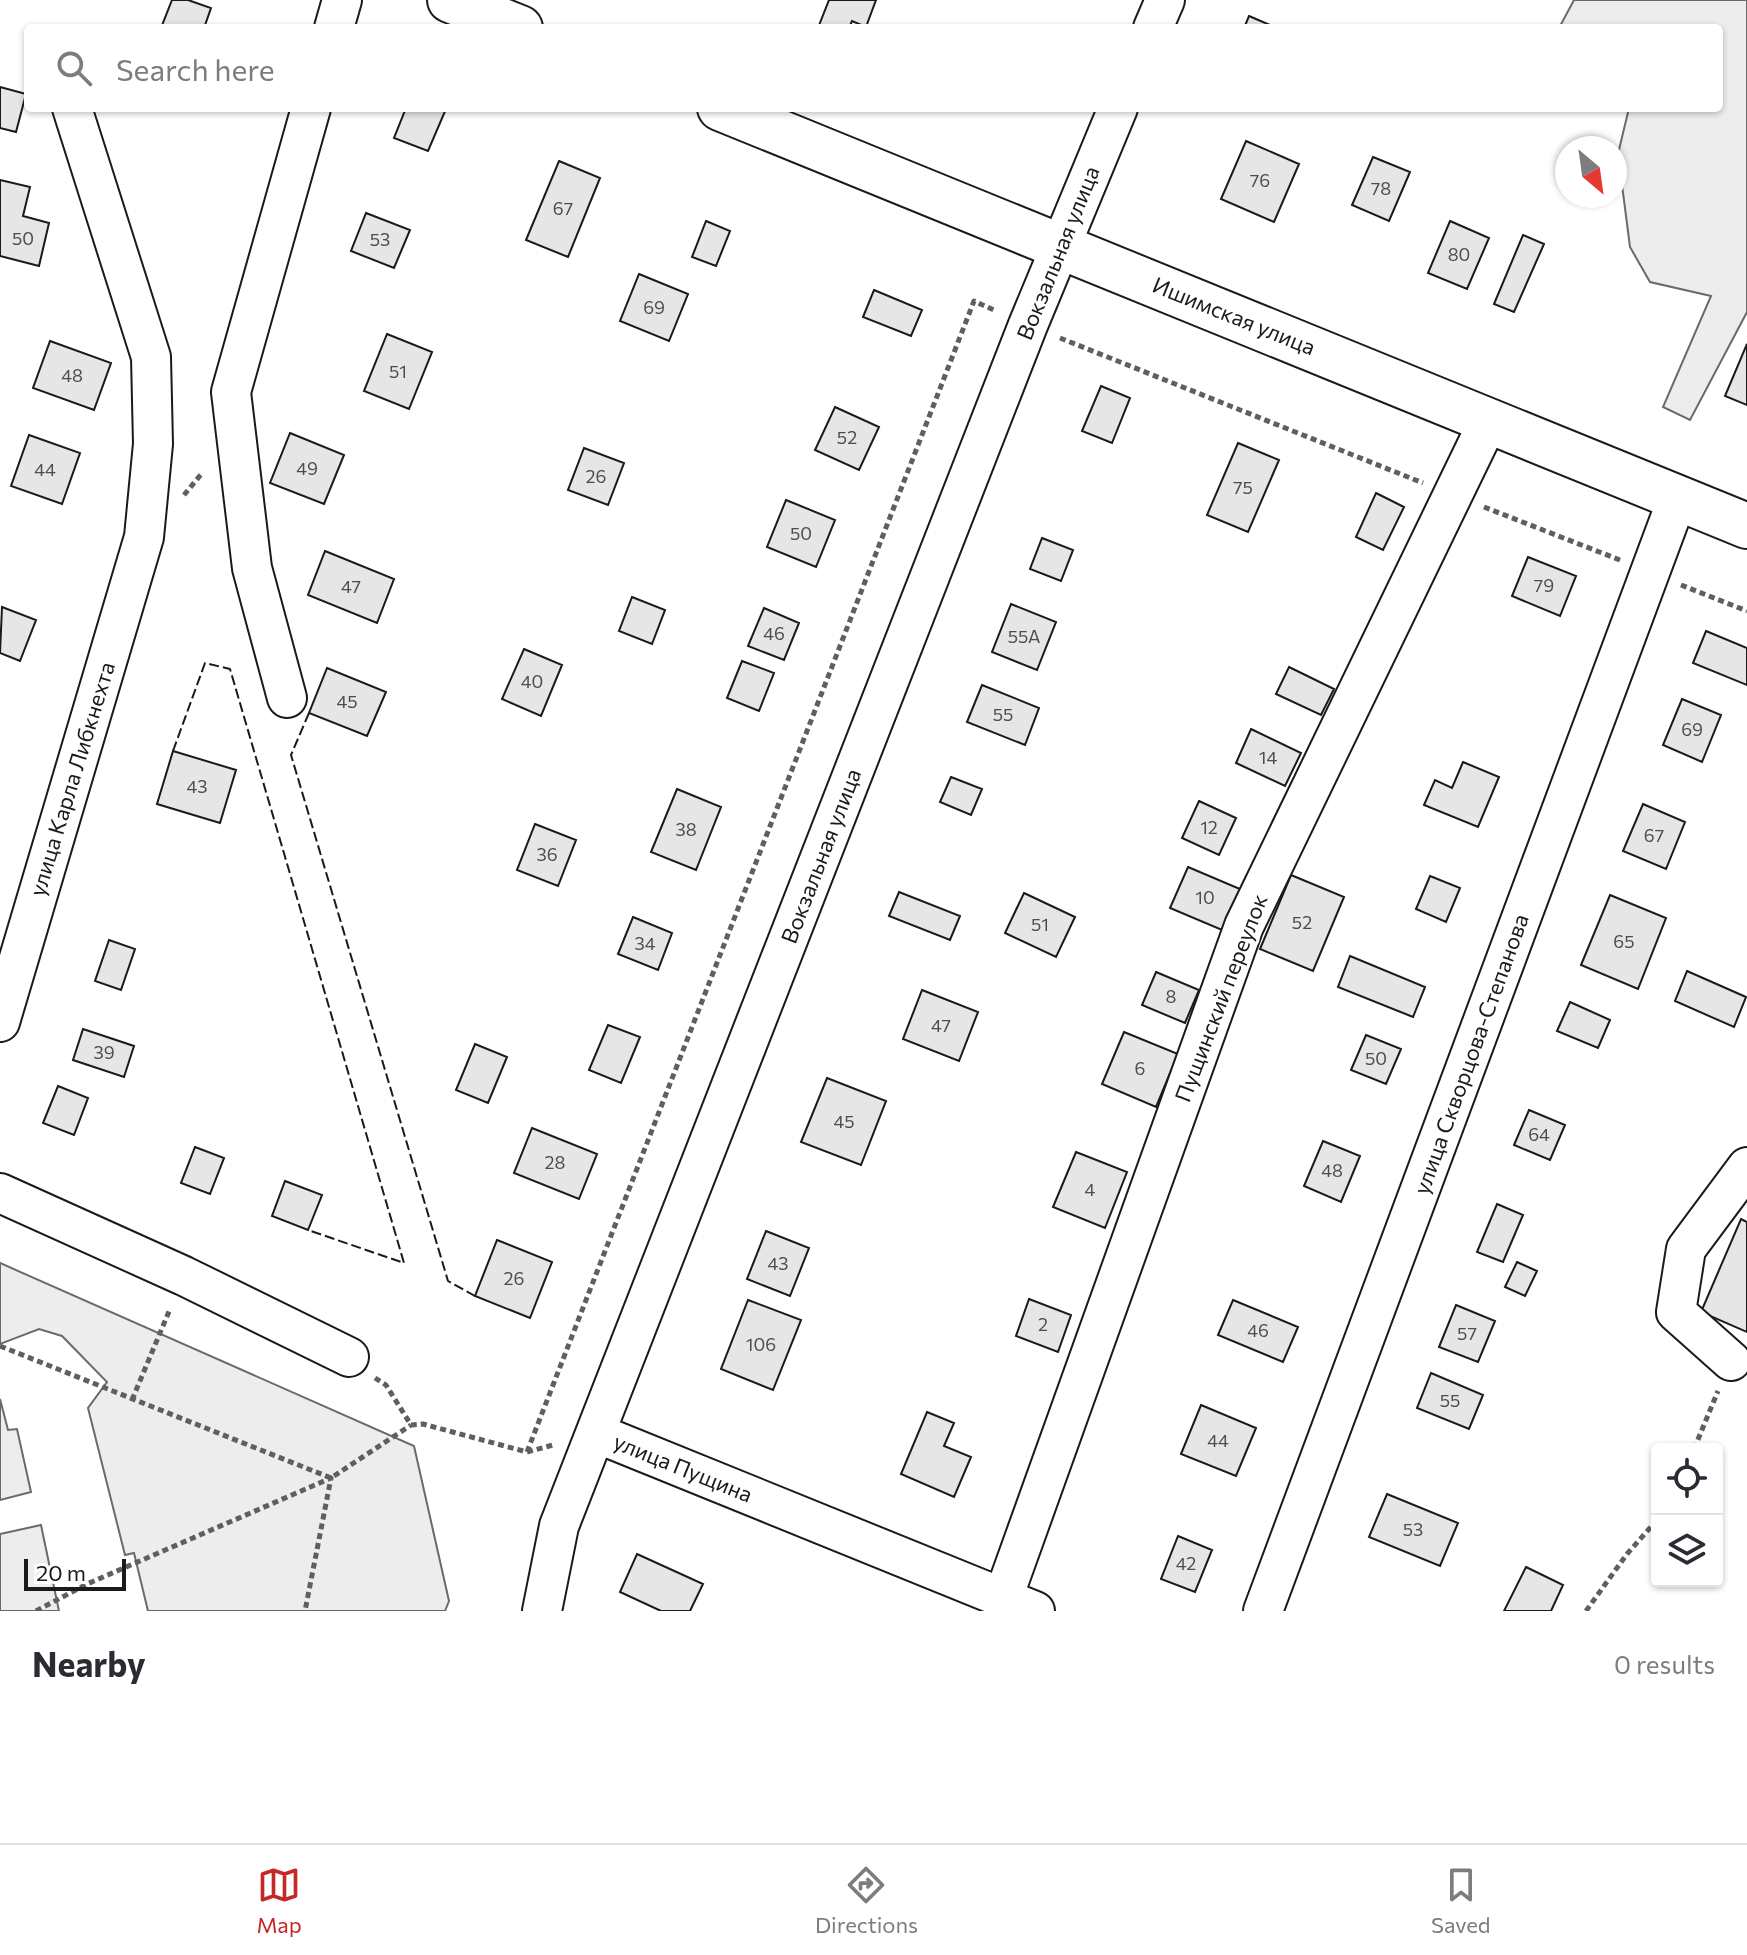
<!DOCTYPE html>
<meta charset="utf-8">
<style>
:root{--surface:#fff;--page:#f7f7f7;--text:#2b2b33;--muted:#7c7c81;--line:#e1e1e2;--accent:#c62828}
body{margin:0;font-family:Commissioner,sans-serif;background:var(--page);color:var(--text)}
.controls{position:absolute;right:24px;bottom:24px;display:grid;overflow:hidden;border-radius:8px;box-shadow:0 2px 6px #0004}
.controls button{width:72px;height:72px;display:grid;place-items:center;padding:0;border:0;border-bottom:2px solid var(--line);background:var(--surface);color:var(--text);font:40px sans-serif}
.compass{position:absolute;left:1555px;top:136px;width:72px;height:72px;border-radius:50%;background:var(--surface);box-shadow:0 2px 6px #0004;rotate:151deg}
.scale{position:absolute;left:24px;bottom:20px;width:102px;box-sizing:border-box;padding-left:8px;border:4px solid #1a1a1a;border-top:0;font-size:22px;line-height:28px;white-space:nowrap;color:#1a1a1a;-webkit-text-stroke:6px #fff;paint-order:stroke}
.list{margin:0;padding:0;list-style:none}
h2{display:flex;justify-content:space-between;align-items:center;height:104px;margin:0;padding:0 32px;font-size:34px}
h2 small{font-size:26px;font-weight:400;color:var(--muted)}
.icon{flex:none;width:44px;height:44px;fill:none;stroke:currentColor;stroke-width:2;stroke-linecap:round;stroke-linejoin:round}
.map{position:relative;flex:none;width:1747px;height:1611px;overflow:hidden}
.search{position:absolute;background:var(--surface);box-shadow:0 2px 6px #0004;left:24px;right:24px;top:24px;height:88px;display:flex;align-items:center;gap:20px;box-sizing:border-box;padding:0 28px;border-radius:8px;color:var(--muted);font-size:30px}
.sheet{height:232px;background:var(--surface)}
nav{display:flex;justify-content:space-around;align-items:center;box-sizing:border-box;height:112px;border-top:2px solid var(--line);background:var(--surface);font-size:22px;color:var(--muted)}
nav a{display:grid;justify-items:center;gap:4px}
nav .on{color:var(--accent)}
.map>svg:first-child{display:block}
.built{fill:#ededed;stroke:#6a6a6a;stroke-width:2}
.building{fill:#e6e6e6;stroke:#1a1a1a;stroke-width:2}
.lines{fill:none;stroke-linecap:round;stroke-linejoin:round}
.minor-casing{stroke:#1a1a1a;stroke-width:42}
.major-casing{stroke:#1a1a1a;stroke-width:48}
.path{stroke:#5f5f5f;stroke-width:5;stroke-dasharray:6 4;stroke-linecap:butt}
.minor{stroke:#fff;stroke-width:38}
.major{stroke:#fff;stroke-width:44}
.fence{stroke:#1a1a1a;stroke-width:2;stroke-dasharray:10 4;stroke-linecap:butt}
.labels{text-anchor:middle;stroke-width:6;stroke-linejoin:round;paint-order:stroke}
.number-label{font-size:18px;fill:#4d4d4d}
.street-label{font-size:22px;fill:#1a1a1a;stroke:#fff}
</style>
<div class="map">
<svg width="1747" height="1611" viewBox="0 0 1747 1611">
<rect width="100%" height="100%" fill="#fff"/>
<path class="built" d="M 1574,0 L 1747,0 L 1747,312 L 1690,420 L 1663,407 L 1711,296 L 1650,282 L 1630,247 L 1618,154 L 1629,108 L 1719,108 L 1719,28 L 1559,28 Z
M 0,1263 L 414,1446 L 449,1601 L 445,1611 L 148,1611 L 134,1553 L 125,1555 L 88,1408 L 107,1382 L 62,1336 L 39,1329 L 0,1344 Z
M 0,1399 L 8,1430 L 17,1429 L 31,1492 L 0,1500 Z
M 41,1525 L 59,1611 L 0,1611 L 0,1534 Z"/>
<path class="building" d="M 172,0 L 188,0 L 211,8 L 204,28 L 161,28 Z
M 829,0 L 876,0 L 866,27 L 852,21 L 849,28 L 818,28 Z
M 1249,16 L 1277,28 L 1244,28 Z
M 0,87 L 26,94 L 16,132 L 0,128 Z
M 406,108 L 446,109 L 428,151 L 394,138 Z
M 1246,141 L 1299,164 L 1274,222 L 1221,199 Z
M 1373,157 L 1410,172 L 1389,221 L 1352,205 Z
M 559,161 L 600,178 L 568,257 L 526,240 Z
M 0,180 L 30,187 L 23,216 L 49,223 L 39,266 L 0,256 Z
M 366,213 L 410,230 L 394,268 L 351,251 Z
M 706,221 L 730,231 L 716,266 L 692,257 Z
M 1450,221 L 1489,238 L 1467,289 L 1428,273 Z
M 1523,235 L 1544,244 L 1514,312 L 1494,304 Z
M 639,274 L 688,294 L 669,341 L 620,321 Z
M 874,290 L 922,310 L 911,336 L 863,317 Z
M 387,334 L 432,352 L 409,409 L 364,391 Z
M 50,341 L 111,363 L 94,410 L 33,388 Z
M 1747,344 L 1747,405 L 1725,396 Z
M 1101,386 L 1130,398 L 1112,443 L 1082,431 Z
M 835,407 L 879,427 L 859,470 L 815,450 Z
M 290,433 L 344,455 L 324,504 L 270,483 Z
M 29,435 L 80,453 L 62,504 L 11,486 Z
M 1238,443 L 1279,460 L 1248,532 L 1207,515 Z
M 584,448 L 624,463 L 608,505 L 568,490 Z
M 1376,493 L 1404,507 L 1383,550 L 1356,537 Z
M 786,500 L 835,520 L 816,567 L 767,547 Z
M 1042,538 L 1073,550 L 1061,581 L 1030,569 Z
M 325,551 L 394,579 L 377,623 L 308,595 Z
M 1528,557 L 1576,576 L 1560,616 L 1512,596 Z
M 632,597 L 665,610 L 652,644 L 619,631 Z
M 1011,604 L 1056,622 L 1037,670 L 992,652 Z
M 2,607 L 36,620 L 20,661 L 0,653 Z
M 764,608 L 799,623 L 784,660 L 748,646 Z
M 1706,631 L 1747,648 L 1747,685 L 1693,663 Z
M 524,649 L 562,665 L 541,716 L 502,699 Z
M 742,661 L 774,673 L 759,711 L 727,698 Z
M 1289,667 L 1334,689 L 1321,715 L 1276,694 Z
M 327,668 L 386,692 L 367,736 L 309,713 Z
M 982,685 L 1039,708 L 1025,745 L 967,722 Z
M 1682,699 L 1721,715 L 1702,762 L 1663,745 Z
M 1251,729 L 1301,753 L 1285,786 L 1236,763 Z
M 173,751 L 236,770 L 220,823 L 157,804 Z
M 1463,762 L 1499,777 L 1478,827 L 1424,805 L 1435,780 L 1452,788 Z
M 951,777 L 982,789 L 971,815 L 940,802 Z
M 677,789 L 721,807 L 696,870 L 651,852 Z
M 1199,801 L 1236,818 L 1219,855 L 1182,838 Z
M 1643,804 L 1685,822 L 1666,869 L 1623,851 Z
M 535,824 L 576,840 L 558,886 L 517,870 Z
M 1188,867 L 1240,889 L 1222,930 L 1170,908 Z
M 1291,875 L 1344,897 L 1313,971 L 1260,949 Z
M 1430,876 L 1460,888 L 1446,922 L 1416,909 Z
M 899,892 L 960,916 L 950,940 L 889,916 Z
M 1024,893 L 1075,917 L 1056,957 L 1005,933 Z
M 1610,895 L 1666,918 L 1638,989 L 1581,965 Z
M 633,917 L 672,933 L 658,970 L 618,954 Z
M 109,940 L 135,949 L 121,990 L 95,981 Z
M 1350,956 L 1425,987 L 1413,1017 L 1338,987 Z
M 1687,971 L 1746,997 L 1734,1027 L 1675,1001 Z
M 1156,972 L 1199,990 L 1185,1023 L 1142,1005 Z
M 922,990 L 978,1012 L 959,1061 L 903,1039 Z
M 1570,1002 L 1610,1020 L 1598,1048 L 1557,1031 Z
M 608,1025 L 640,1037 L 621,1083 L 589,1070 Z
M 83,1029 L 134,1046 L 124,1077 L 73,1060 Z
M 1124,1032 L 1178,1054 L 1156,1107 L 1102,1084 Z
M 1366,1035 L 1401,1049 L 1386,1084 L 1351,1070 Z
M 475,1044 L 507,1057 L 488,1103 L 456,1090 Z
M 827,1078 L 886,1101 L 861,1165 L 801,1142 Z
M 58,1086 L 88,1098 L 74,1135 L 43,1123 Z
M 1529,1110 L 1565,1125 L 1550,1160 L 1514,1145 Z
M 532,1128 L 597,1154 L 579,1199 L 514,1173 Z
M 1323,1141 L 1360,1156 L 1341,1202 L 1304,1186 Z
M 195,1147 L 224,1158 L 210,1194 L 181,1183 Z
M 1076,1152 L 1127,1172 L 1105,1228 L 1053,1207 Z
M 285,1181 L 322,1195 L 308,1230 L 272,1216 Z
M 1497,1204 L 1523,1215 L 1503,1262 L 1477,1252 Z
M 1741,1219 L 1747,1222 L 1747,1332 L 1701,1312 Z
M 766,1231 L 809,1248 L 790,1296 L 747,1279 Z
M 497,1240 L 552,1262 L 530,1318 L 475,1296 Z
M 1517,1262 L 1537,1271 L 1525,1296 L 1505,1287 Z
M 1029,1299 L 1071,1315 L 1058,1352 L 1016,1336 Z
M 748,1300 L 801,1320 L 773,1390 L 721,1369 Z
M 1233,1300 L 1298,1327 L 1283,1362 L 1218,1335 Z
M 1456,1305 L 1495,1321 L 1478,1362 L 1439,1347 Z
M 1431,1373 L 1483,1395 L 1469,1429 L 1417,1408 Z
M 1201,1405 L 1256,1428 L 1236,1476 L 1181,1454 Z
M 927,1412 L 954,1423 L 944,1446 L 971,1457 L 954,1497 L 901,1474 Z
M 1387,1494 L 1458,1523 L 1440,1566 L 1369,1537 Z
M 1178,1536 L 1212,1550 L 1195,1592 L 1161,1579 Z
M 637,1554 L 703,1584 L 690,1611 L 661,1611 L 620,1592 Z
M 1526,1567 L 1563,1585 L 1551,1611 L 1504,1611 Z"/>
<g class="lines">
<g class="minor-casing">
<path id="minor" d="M 334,28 L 342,0
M 1153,28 L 1165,0
M 287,698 L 252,568 L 231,392 L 311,108
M 0,1022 L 144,537 L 153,444 L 151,357 L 72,108
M 0,1193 L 184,1276 L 349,1357
M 1731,1361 L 1676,1312 L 1686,1249 L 1747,1167
M 596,1433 L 1035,1611
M 1003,1598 L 1244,926 L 1489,420
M 542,1611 L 559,1526 L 1028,325 L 1118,108
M 1263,1611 L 1678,497"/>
</g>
<g class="major-casing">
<path id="major" d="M 450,0 L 520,28
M 720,108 L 1747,526"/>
</g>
<path class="path" d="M 1060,338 L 1423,483
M 184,495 L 203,472
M 1484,507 L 1620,560
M 1681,585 L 1747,611
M 0,1346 L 331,1478 L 411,1425
M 375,1378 L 386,1385 L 411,1425 L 423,1424 L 527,1452 L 553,1445
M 132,1400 L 170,1309
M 1694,1449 L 1718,1391
M 527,1452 L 974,301 L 996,311
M 36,1611 L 87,1584 L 331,1478 L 305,1611
M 1586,1611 L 1627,1554 L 1657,1520"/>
<use href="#minor" class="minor"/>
<use href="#major" class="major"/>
<path class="fence" d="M 309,713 L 291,755 L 448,1281 L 475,1296
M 173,751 L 205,663 L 230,669 L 404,1263 L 308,1230"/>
</g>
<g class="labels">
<g class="number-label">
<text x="1260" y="187">76</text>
<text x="1381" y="195">78</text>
<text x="563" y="215">67</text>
<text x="23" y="245">50</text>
<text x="380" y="246">53</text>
<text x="1459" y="261">80</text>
<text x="654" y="314">69</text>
<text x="398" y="378">51</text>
<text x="72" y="382">48</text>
<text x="847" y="444">52</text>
<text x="307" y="475">49</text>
<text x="45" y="476">44</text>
<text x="596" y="483">26</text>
<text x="1243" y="494">75</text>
<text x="801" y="540">50</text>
<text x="1544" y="592">79</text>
<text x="351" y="593">47</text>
<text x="774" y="640">46</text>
<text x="1024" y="643">55А</text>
<text x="532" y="688">40</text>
<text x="347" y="708">45</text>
<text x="1003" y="721">55</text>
<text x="1692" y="736">69</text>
<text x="1268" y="764">14</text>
<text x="197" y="793">43</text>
<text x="1209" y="834">12</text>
<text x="686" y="836">38</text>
<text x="1654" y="842">67</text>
<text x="547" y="861">36</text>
<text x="1205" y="904">10</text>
<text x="1302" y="929">52</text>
<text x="1040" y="931">51</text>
<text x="1624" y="948">65</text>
<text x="645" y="950">34</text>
<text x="1171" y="1003">8</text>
<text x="941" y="1032">47</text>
<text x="104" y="1059">39</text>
<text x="1376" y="1065">50</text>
<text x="1140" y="1075">6</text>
<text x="844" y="1128">45</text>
<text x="1539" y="1141">64</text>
<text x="555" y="1169">28</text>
<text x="1332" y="1177">48</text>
<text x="1090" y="1196">4</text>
<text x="778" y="1270">43</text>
<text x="514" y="1285">26</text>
<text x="1043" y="1331">2</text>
<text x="1258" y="1337">46</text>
<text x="1467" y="1340">57</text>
<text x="761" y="1351">106</text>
<text x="1450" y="1407">55</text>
<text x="1218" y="1447">44</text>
<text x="1413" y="1536">53</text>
<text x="1186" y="1570">42</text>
</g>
<g class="street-label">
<text transform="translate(1058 253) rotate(-68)" y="8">Вокзальная улица</text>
<text transform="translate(1234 316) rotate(22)" y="8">Ишимская улица</text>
<text transform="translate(72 779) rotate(-73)" y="8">улица Карла Либкнехта</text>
<text transform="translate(821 856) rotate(-69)" y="8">Вокзальная улица</text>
<text transform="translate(1221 998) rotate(-69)" y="8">Пущинский переулок</text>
<text transform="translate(1471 1054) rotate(-70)" y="8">улица Скворцова-Степанова</text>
<text transform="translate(683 1468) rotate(22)" y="8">улица Пущина</text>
</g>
</g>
</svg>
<div class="controls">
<button><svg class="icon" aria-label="locate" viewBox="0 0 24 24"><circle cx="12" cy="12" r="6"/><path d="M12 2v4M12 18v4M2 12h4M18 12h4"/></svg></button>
<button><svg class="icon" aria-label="layers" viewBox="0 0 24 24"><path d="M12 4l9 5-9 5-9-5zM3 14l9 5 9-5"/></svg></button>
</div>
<svg class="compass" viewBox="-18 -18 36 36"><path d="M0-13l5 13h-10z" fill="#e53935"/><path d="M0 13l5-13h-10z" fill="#7c7c81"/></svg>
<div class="scale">20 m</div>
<div class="search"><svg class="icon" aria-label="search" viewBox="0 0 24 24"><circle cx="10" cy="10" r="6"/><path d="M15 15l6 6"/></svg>Search here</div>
</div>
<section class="sheet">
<h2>Nearby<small>0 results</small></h2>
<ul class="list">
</ul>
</section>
<nav>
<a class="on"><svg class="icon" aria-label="map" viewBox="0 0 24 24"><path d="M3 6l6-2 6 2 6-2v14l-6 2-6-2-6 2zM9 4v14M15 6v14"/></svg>Map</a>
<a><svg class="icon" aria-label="directions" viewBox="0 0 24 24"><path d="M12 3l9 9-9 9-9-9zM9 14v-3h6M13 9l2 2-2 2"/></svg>Directions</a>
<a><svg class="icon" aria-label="saved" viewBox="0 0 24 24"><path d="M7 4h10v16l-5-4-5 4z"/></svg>Saved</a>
</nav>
